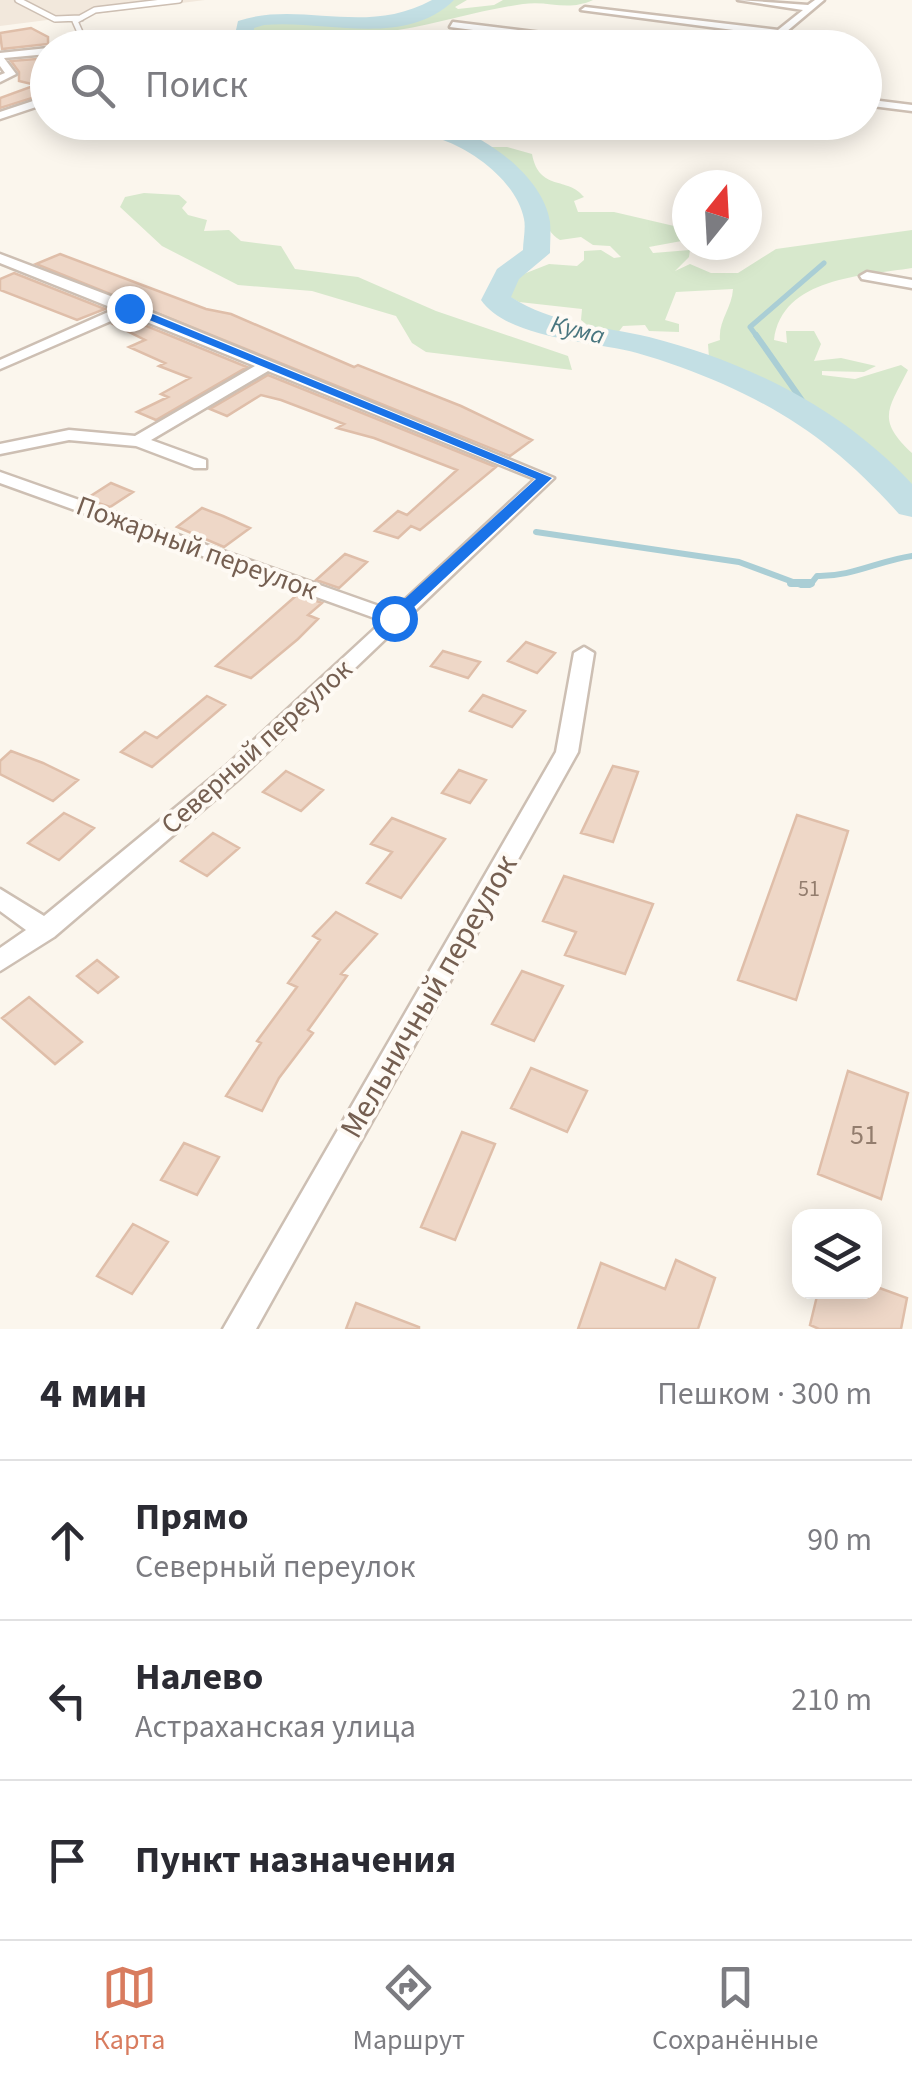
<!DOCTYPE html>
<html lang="ru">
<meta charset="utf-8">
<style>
:root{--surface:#fff;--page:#f7f7f7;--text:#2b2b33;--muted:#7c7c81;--line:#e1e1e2;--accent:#d87c5f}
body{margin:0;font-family:"Source Sans 3",sans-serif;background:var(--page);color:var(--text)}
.controls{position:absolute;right:30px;bottom:30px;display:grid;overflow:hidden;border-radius:20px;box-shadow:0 5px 25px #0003}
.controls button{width:90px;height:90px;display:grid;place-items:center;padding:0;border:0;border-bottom:2px solid var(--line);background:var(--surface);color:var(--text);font:50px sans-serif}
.compass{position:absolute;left:672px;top:170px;width:90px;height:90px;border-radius:50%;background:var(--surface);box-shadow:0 5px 25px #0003;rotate:18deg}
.stop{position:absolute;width:30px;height:30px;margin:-22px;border:8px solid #1a73e8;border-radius:50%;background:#fff}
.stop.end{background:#1a73e8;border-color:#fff;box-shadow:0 2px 10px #0008}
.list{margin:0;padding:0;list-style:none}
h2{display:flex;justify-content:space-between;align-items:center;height:130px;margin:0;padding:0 40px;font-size:42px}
h2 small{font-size:32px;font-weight:400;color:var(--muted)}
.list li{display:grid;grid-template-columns:65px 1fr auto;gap:30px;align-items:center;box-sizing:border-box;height:160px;padding:0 40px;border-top:2px solid var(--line)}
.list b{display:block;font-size:38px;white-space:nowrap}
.list p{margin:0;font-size:32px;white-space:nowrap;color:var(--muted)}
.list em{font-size:32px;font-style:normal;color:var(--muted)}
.icon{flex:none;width:55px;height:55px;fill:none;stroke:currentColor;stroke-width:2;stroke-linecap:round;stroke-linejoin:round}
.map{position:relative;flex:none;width:912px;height:1329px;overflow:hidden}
.search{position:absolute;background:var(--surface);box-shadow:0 5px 25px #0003;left:30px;right:30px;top:30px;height:110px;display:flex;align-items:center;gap:25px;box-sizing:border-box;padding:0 35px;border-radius:55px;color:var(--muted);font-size:38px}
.sheet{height:610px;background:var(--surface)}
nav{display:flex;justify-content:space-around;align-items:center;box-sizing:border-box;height:140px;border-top:2px solid var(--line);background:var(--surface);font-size:28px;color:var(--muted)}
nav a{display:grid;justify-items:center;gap:5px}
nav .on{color:var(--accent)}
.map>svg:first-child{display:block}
.residential{fill:#f2e8dc}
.green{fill:#d7e8cc}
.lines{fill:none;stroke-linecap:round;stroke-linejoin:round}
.stream-far2{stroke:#aaced5;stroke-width:5}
.stream-far1{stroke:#aaced5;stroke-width:6}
.stream{stroke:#aaced5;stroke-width:8}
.river{fill:#c3dfe4;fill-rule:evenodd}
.building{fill:#eed7c7;stroke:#dfbea9;stroke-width:2.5}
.lane-casing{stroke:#cdbfb3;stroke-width:8}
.street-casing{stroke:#cdbfb3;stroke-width:5}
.lane{stroke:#fff;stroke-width:5}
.street{fill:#fff;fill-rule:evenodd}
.route{fill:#1a73e8}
.labels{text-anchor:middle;stroke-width:8;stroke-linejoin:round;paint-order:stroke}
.number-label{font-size:22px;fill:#937d6e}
.far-water-label{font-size:25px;font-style:italic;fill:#49767f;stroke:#fefaf4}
.street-label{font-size:28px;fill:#755f51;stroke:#fefaf4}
.near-number-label{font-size:28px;fill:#937d6e}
.near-street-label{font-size:32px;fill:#755f51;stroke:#fefaf4}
</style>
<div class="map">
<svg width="912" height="1329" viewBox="0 0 912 1329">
<rect width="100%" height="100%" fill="#fbf6ed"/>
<path class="residential" d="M 0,0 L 205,0 L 0,26 Z"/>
<path class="green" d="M 453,0 L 467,0 L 455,7 L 458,9 L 494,5 L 503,0 L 593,0 C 567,12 549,0 523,4 C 480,10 442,23 398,30 L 414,36 L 368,47 L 250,48 L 251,27 L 262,21 L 356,25 L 413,19 Z
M 490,147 L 507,147 L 532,154 C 539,192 568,176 584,197 L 574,201 L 578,212 L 614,212 L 687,229 L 687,240 L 649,247 L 653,253 L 690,250 L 689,257 L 675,271 L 690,264 L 711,273 L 738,273 L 776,249 L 912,230 L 912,268 C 863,276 782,277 774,340 L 787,343 L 786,331 L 814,331 L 821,344 L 814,361 L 841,358 L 876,366 L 864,372 L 822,371 L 822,375 L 855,379 L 901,365 L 908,370 C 888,410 876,419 912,453 L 912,491 L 871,451 L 824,419 L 709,358 L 708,344 L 720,340 C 718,321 732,308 733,289 L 676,292 L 665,320 L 679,324 L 679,332 L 649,331 L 645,325 L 623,326 L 617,334 L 596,332 L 581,320 L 582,309 L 519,302 L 510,297 L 516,277 L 549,264 L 577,266 L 584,260 L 584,251 L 601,250 L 614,258 L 621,257 L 610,246 L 593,245 L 581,237 L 560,240 C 541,229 543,204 531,186 C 519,169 505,161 488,151 Z
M 144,193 L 179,195 L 187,202 L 182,208 L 188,215 L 207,220 L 204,231 L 229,230 L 241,241 L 281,246 L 295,269 L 358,277 L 436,311 L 568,356 L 572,370 L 426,352 L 412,343 L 396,316 L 312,291 L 238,285 L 162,246 L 120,207 L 125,197 Z"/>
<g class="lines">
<path class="stream-far2" d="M 758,338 L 750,327 L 824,263"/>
<path class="stream-far1" d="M 756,335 L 815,419
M 536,532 L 739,562 L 801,585 L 810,585 L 817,576 C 851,577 878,561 912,556"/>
<path class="stream" d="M 791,583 L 811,583"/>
<path class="river" d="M 432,0 L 454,0 C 404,49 324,19 264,25 L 254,28 L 253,48 L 232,48 L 238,21 C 302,0 364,37 432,0 Z
M 369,122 C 397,122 427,120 454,128 C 492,140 544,180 550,222 C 551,232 550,243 550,253 L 519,279 L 511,297 C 552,324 602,326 649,337 C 748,362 843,409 912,484 L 912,517 L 899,514 C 845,454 797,417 723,384 C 695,372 666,361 637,353 C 594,341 508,339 481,300 L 497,269 L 523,250 C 523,241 526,228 524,219 C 517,183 476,152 443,140 C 421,131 387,138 369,122 Z"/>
</g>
<path class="building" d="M 31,28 L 48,37 L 48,44 L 2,49 L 0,33 Z
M 48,58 L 48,93 L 0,108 L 0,98 L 36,85 L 19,81 L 19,72 L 11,61 Z
M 60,254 L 206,309 L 231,314 L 354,367 L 358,365 L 461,406 L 532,440 L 510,456 L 36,264 Z
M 14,273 L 105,309 L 77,320 L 0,290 L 0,279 Z
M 127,318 L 247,367 L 156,420 L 137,412 L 168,397 L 161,394 L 190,378 L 159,366 L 165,363 L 129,347 L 145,340 L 113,324 Z
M 268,375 L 496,467 L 420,530 L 411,526 L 398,538 L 375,531 L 398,511 L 407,515 L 457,470 L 374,438 L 337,428 L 344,424 L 281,400 L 261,395 L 227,416 L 210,409 Z
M 111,483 L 133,492 L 110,507 L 86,499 Z
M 202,508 L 223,516 L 250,528 L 224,547 L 177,527 Z
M 345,554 L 367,562 L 339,588 L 316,580 Z
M 298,594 L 322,603 L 308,615 L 318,619 L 298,639 L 251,678 L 216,666 Z
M 526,642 L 555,653 L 537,673 L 508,661 Z
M 443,651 L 480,662 L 468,678 L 431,666 Z
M 483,695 L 525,711 L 512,727 L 470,711 Z
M 207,696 L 225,705 L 152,767 L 121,752 L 145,732 L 157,738 Z
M 11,751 L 43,763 L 78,780 L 53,801 L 0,774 L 0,761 Z
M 613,766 L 638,772 L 613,842 L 581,833 Z
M 459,770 L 486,780 L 470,803 L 442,793 Z
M 286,771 L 323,790 L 301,811 L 263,792 Z
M 64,813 L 94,828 L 59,860 L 28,843 Z
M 797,815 L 848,831 L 796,1000 L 738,980 Z
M 392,818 L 445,839 L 401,898 L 367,883 L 392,852 L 371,844 Z
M 213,833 L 239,848 L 207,876 L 181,861 Z
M 564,876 L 653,904 L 625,974 L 565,955 L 576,932 L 543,921 Z
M 336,912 L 377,934 L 341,974 L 347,976 L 308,1030 L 313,1033 L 279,1078 L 262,1111 L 226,1096 L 261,1043 L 257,1041 L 297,987 L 288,983 L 320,940 L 313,936 Z
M 97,960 L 118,977 L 98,993 L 77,976 Z
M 522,971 L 563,986 L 534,1041 L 492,1024 Z
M 29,997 L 82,1042 L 55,1064 L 2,1018 Z
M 531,1068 L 587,1091 L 567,1132 L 511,1108 Z
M 848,1071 L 908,1093 L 881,1199 L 818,1174 Z
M 462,1132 L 495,1144 L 455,1240 L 421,1227 Z
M 184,1143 L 219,1157 L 197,1195 L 161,1180 Z
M 133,1224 L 168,1242 L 132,1294 L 97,1276 Z
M 676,1260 L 715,1278 L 698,1329 L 578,1329 L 601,1263 L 665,1289 Z
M 874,1286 L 907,1298 L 901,1329 L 819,1329 L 810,1325 L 818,1292 L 874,1292 Z
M 356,1303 L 419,1327 L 419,1329 L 346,1329 Z"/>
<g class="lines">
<g class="lane-casing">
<path id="lane" d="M 18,0 L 55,19 L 81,18
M 87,48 L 75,21 L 95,10 L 179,0"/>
</g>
<g class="street-casing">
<path id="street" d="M 738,0 L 808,5 L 815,0 L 824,0 L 767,48 L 757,48 L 772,35 L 581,10 L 585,7 L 778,30 L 803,10 Z
M 453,22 L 639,45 L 643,48 L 613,48 L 450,27 Z
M 310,37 L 371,45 L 375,48 L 307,42 Z
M 86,43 L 90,48 L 73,48 L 74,46 Z
M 48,48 L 48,54 L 4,58 L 16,74 L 0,82 L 0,75 L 5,73 L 0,66 L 0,53 Z
M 48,96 L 48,103 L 0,119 L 0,112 Z
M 864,99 L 912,105 L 912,111 L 864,105 Z
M 0,254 L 134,305 L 554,478 L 241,777 L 54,937 L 0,971 L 0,948 L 26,930 L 0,911 L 0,889 L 44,916 L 225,767 L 383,621 L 0,483 L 0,472 L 393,611 L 535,479 L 268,371 L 151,440 L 206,460 L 206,468 L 194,468 L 136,446 L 69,440 L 0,454 L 0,444 L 69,430 L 135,436 L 255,366 L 127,314 L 0,369 L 0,360 L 115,309 L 0,263 Z
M 867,272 L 912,280 L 912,288 L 862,279 L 860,276 Z
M 584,647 L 594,653 L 578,752 L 256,1329 L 223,1329 L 556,752 L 574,653 Z"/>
</g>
<use href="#lane" class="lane"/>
<use href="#street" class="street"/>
</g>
<path class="route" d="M 125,306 L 133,306 L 552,478 L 399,621 L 388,621 L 388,614 L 536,479 L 125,310 Z"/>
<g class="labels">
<g class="number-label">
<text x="809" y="896">51</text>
</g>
<g class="far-water-label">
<text transform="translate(578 329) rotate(14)" y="9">Кума</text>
</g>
<g class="street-label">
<text transform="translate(197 547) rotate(20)" y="10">Пожарный переулок</text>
<text transform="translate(256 746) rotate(-42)" y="10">Северный переулок</text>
</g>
<g class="near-number-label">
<text x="864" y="1144">51</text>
</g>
<g class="near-street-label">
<text transform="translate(428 996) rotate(-60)" y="11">Мельничный переулок</text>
</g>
</g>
</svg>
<div class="controls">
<button><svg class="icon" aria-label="layers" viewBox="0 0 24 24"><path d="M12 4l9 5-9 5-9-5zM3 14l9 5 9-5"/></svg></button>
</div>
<svg class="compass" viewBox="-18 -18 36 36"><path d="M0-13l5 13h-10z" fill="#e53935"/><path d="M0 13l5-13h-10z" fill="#7c7c81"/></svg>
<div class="stop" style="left:394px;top:618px"></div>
<div class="stop end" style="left:129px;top:308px"></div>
<div class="search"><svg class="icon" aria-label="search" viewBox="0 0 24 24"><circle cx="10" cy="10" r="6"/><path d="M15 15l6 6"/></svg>Поиск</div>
</div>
<section class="sheet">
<h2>4 мин<small>Пешком · 300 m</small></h2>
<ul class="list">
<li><svg class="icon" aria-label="ahead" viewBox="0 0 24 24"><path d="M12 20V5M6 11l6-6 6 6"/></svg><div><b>Прямо</b><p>Северный переулок</p></div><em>90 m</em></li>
<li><svg class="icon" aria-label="left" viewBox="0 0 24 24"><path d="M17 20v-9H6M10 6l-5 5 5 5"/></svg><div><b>Налево</b><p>Астраханская улица</p></div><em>210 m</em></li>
<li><svg class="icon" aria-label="arrive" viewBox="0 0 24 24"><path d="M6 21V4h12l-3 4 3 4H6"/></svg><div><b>Пункт назначения</b></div></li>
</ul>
</section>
<nav>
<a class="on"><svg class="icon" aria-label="map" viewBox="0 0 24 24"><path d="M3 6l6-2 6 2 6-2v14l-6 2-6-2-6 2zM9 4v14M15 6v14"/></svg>Карта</a>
<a><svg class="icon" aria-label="directions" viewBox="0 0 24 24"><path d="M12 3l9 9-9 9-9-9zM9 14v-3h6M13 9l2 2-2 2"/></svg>Маршрут</a>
<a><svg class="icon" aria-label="saved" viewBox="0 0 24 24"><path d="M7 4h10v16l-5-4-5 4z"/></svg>Сохранённые</a>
</nav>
